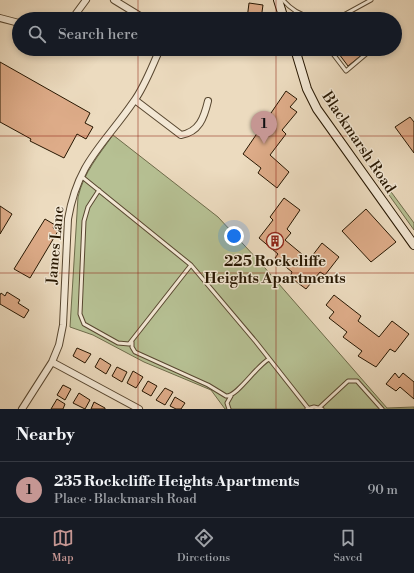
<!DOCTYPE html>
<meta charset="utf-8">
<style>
:root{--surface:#171b24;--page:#20242c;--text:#f1f3f6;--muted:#9ea1a6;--line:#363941;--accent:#c59692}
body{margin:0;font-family:"Libre Bodoni",serif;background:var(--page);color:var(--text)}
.you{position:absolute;left:234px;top:236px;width:14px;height:14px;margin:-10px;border:3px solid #fff;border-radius:50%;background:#1a73e8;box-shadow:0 0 0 6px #1a73e833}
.badge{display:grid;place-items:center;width:26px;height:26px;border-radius:50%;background:var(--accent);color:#111;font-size:13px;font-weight:700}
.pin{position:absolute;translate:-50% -33px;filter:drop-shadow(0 1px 2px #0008)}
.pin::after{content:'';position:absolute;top:21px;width:14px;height:12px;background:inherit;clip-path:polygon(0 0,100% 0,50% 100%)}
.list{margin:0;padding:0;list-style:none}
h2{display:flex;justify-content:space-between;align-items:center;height:52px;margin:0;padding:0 16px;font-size:17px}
h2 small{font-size:13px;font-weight:400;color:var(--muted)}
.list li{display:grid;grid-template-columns:26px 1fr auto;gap:12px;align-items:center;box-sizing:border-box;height:56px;padding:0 16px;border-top:1px solid var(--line)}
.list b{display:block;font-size:15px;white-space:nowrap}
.list p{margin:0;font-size:13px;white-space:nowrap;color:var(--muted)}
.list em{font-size:13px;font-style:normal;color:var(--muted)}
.icon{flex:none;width:22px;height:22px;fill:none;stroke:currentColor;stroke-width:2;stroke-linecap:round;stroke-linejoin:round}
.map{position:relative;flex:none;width:414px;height:409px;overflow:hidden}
.search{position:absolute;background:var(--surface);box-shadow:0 2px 6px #0003;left:12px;right:12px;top:12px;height:44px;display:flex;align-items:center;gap:10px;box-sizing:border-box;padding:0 14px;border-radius:22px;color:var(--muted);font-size:15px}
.sheet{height:108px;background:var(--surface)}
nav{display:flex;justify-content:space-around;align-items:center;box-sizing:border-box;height:56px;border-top:1px solid var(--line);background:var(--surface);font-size:11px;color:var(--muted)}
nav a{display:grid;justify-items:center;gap:2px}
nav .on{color:var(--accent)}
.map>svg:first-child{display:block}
.green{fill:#b6c093;stroke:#6e6b4a}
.building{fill:#deac89;stroke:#261601}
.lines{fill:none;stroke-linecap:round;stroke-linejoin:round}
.lane-casing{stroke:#584730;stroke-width:5}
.street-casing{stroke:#584730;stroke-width:8}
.secondary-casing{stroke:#261601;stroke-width:10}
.lane{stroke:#f3e8d5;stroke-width:3}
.street{stroke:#f3e8d5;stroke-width:6}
.secondary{stroke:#f3e8d5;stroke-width:8}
.grid{fill:none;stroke:#8f2418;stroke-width:1;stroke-opacity:0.55}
.labels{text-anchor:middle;stroke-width:3;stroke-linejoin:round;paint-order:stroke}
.street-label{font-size:15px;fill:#261601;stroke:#f3e8d5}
.poi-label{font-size:15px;font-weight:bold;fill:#261601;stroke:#f3e8d5}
</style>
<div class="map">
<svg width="414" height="409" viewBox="0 0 414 409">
<rect width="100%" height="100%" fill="#ecdbbf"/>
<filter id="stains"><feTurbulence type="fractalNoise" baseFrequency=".005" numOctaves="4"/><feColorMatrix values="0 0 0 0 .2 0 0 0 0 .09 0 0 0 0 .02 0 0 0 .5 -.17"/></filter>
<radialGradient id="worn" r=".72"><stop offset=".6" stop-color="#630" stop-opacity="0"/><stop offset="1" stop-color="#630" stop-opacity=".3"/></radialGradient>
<path class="green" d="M 113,135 L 218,217 L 258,260 L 387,408 L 414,407 L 414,409 L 225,409 L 211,390 L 144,362 L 93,335 L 70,327 L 78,197 C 84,172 99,155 113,135 Z
M 372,166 L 414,223 L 414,230 L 374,174 Z"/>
<path class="building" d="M 249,3 L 263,5 L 261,19 L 247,19 Z
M 345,49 L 360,49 L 363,54 L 348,66 L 339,54 Z
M 0,62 L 90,113 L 85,123 L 93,127 L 86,139 L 77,134 L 64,158 L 30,141 L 31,139 L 0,122 Z
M 286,91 L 297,99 L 290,107 L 297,112 L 282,130 L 286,134 L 270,155 L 289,172 L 277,188 L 258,173 L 261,168 L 243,154 Z
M 410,117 L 414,122 L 414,153 L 395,127 Z
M 284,198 L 300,210 L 287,229 L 291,233 L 285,240 L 309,260 L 322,243 L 339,257 L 325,275 L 320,272 L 306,289 L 290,277 L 292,272 L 275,258 L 278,254 L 259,238 L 273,220 L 270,217 Z
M 0,206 L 12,214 L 0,234 Z
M 366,209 L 396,242 L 371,262 L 342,231 Z
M 45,219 L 55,225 L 53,228 L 58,231 L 30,278 L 14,269 Z
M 7,292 L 20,300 L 18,303 L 29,310 L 24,318 L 0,304 L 0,295 L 1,293 L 5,296 Z
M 334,295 L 361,316 L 358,321 L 379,337 L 392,321 L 409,334 L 395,352 L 390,349 L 376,367 L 358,356 L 362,351 L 343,337 L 347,332 L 329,318 L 334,312 L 326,305 Z
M 77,348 L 91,354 L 85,363 L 73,356 Z
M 100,358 L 111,365 L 106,374 L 95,367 Z
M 117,367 L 127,372 L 122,382 L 112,376 Z
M 133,371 L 143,377 L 136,388 L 127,383 Z
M 395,373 L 399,378 L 403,373 L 414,382 L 414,399 L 400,387 L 396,391 L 386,384 Z
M 148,381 L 157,386 L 151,396 L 142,391 Z
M 63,385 L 71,389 L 65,400 L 57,395 Z
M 165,388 L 173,392 L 165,405 L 156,400 Z
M 79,393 L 90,400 L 85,409 L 73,403 Z
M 175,397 L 185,403 L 181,409 L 176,409 L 170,406 Z
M 57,399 L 65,404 L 63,409 L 51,409 Z
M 94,402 L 105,408 L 105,409 L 91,409 Z"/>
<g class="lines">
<g class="lane-casing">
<path id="lane" d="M 283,0 C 299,19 317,19 340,17
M 350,13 L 355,19
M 340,17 L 371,0
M 331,49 L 330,50 L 346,71 L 372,49
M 81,176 L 191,265 L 256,342 L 308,408
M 99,190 L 88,207 L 84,221 L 80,314 L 84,324 L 118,343 L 129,344 L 191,265
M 132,342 L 132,347 L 135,352 L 208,385 L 226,396 C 237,397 256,366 269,359
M 320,407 L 348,381 L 357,381 L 382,409
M 229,409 L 227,403 L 231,396
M 307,409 L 314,407 L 322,409"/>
</g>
<g class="street-casing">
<path id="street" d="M 114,0 L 145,19
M 0,18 L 19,23
M 72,19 L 86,0
M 236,49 L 259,52 L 272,49
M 135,100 L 181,135 C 199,132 204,118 208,101
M 52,362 L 139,409
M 22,409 L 52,362 L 59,345 L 63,325 L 68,219 C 78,161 104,145 134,101 C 145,86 152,66 160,49"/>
</g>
<g class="secondary-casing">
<path id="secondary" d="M 278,0 L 284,19
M 295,49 L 307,89 L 317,109 L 414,245"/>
</g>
<use href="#lane" class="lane"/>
<use href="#street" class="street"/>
<use href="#secondary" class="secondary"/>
</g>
<path class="grid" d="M 138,0 L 138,19M 276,0 L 276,19M 138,49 L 138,409M 276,49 L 276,409M 0,136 L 414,136M 0,273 L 414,273"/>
<defs>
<g id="building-ring" transform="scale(0.9)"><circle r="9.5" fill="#f3e8d5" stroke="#8f2418" stroke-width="1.5"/><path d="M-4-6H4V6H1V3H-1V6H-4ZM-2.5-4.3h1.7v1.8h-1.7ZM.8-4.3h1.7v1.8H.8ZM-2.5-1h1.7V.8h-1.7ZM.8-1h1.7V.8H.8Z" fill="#8f2418"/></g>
</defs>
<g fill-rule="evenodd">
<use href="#building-ring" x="275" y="241"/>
</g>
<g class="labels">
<g class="street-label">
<text transform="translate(359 142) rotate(56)" y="5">Blackmarsh Road</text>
<text transform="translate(55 245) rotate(-85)" y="5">James Lane</text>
</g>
<g class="poi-label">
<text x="275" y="266">225 Rockcliffe<tspan x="275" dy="17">Heights Apartments</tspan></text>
</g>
</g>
<rect width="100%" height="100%" filter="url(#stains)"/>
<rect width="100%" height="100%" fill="url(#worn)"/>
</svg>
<div class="you"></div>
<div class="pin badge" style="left:264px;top:144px">1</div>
<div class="search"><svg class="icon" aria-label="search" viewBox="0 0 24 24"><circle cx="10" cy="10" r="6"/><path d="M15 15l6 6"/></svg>Search here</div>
</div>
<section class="sheet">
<h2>Nearby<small></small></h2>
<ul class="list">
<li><span class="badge">1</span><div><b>235 Rockcliffe Heights Apartments</b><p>Place · Blackmarsh Road</p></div><em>90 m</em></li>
</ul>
</section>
<nav>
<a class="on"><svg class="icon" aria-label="map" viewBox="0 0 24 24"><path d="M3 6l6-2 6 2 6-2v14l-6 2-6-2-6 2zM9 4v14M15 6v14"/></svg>Map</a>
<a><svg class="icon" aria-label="directions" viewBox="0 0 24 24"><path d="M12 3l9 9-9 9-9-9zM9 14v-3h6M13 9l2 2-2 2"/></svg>Directions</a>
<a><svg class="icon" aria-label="saved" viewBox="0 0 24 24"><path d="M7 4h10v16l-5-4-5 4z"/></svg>Saved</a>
</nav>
